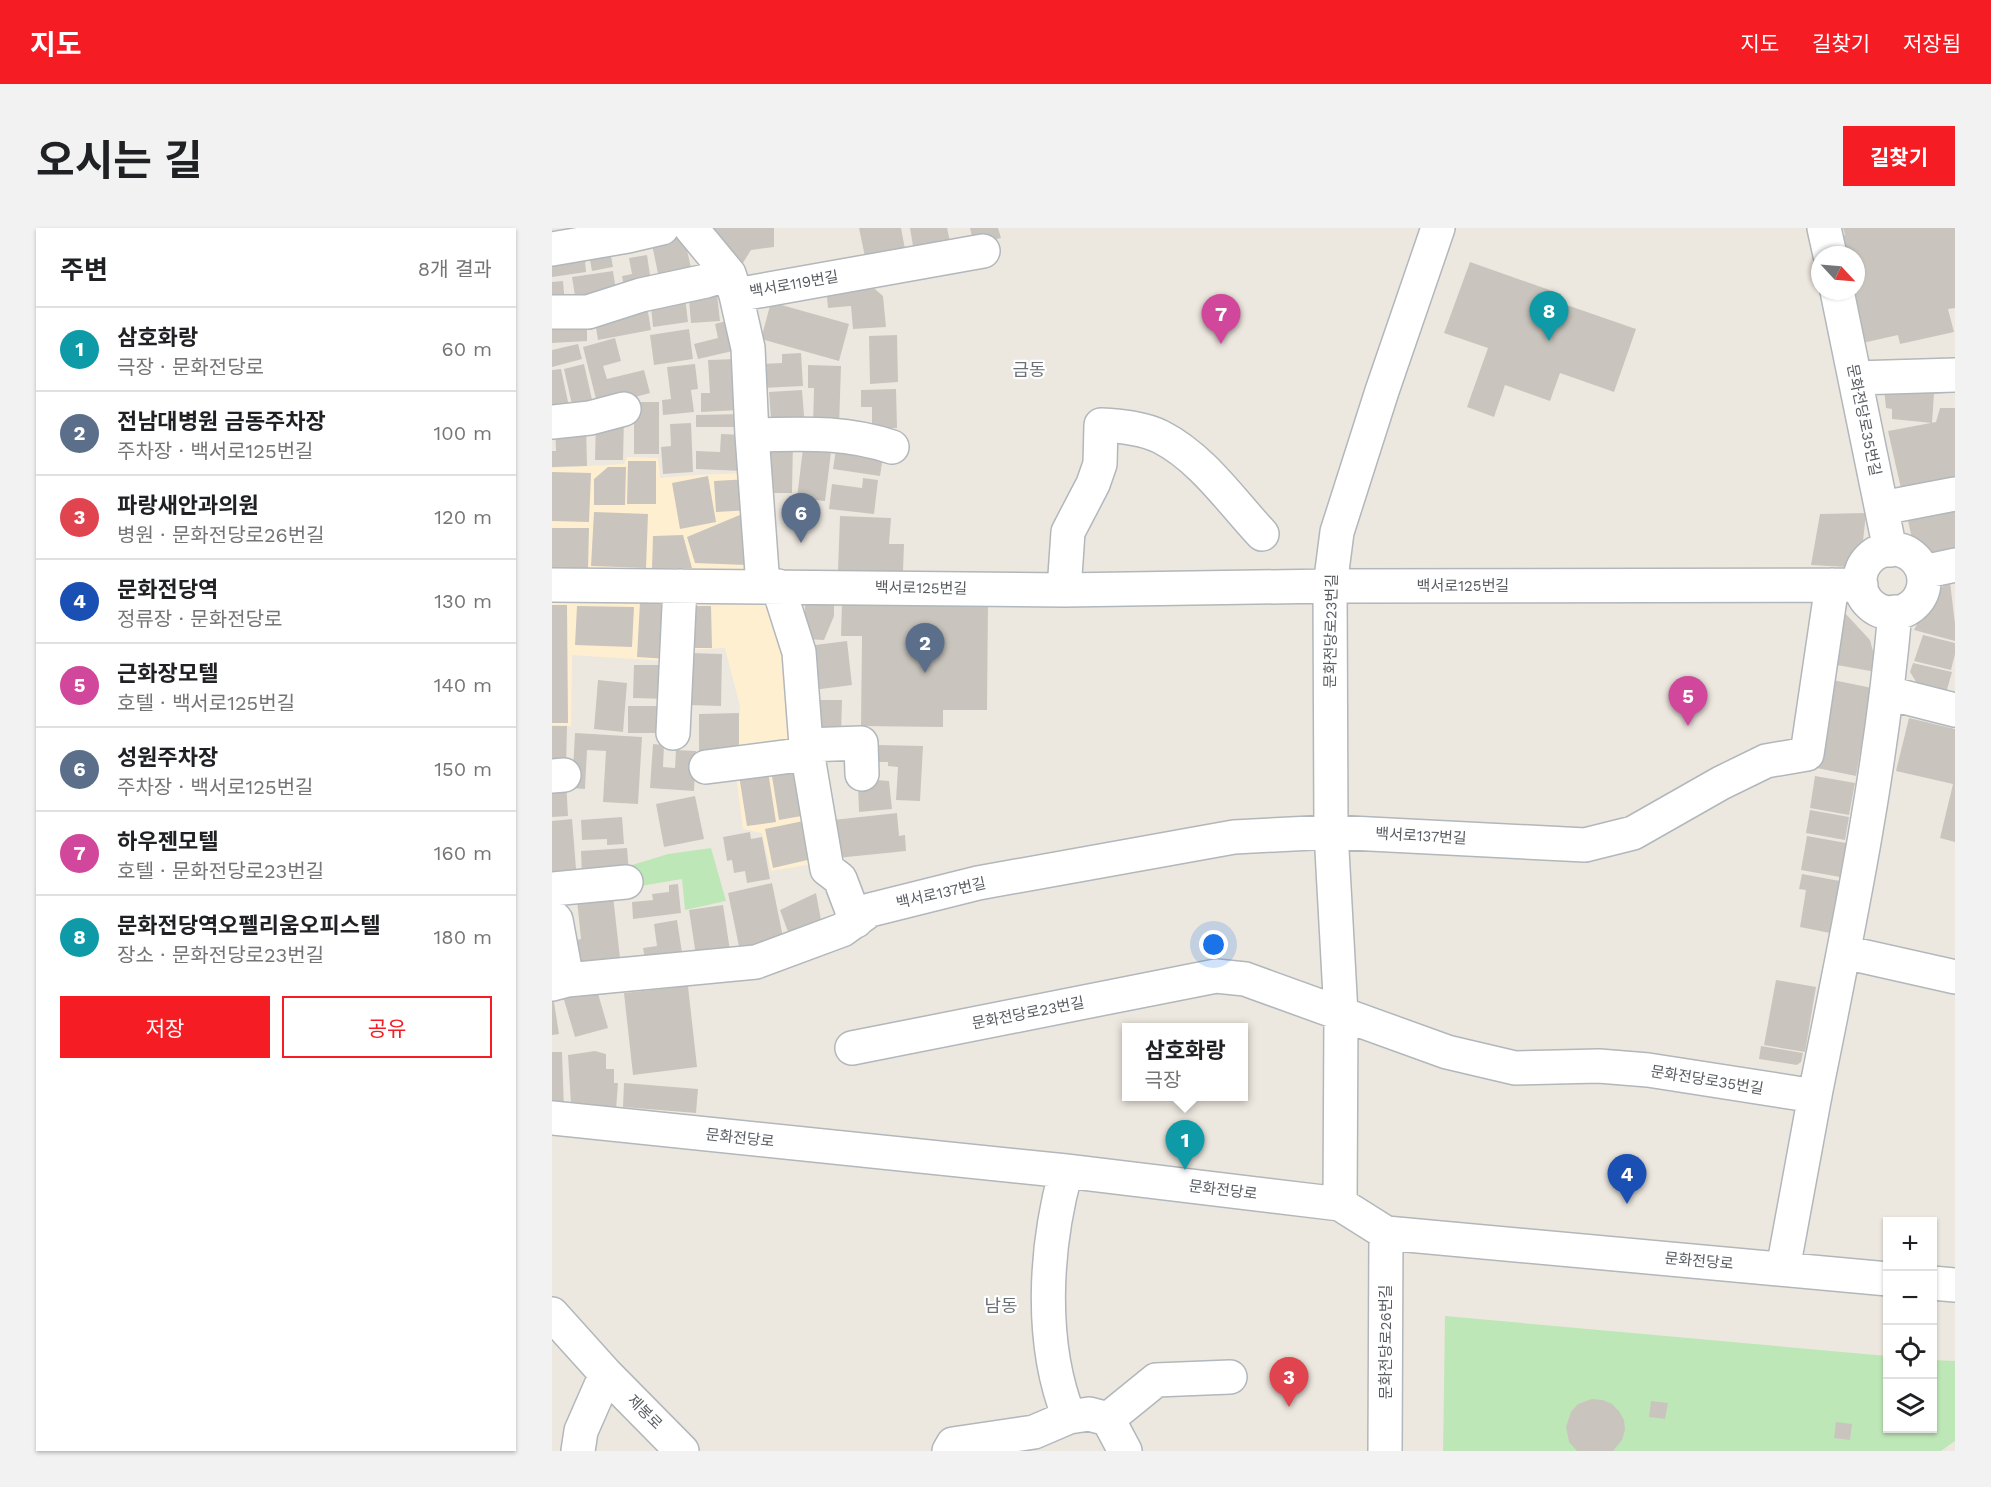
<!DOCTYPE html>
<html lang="ko">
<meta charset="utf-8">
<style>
:root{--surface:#fff;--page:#f2f2f2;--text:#202124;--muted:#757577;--line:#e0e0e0;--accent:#f61c24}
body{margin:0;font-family:"Work Sans","Noto Sans KR",sans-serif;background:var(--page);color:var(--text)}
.controls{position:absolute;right:18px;bottom:18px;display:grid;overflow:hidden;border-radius:0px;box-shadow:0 2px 4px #0004}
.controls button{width:54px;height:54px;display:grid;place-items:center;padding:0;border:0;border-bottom:2px solid var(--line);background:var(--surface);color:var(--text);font:30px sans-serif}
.compass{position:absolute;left:1259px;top:18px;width:54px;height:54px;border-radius:50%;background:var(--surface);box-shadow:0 2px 4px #0004;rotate:116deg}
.you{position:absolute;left:662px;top:717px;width:21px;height:21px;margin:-15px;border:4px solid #fff;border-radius:50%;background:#1a73e8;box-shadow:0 0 0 9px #1a73e833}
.badge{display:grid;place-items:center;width:39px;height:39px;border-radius:50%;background:var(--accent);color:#fff;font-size:20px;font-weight:700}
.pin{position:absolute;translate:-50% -50px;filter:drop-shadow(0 2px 3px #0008)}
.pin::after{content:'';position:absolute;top:32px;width:21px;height:18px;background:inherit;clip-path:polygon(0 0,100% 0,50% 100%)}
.popup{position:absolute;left:570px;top:795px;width:126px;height:78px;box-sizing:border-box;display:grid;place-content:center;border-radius:0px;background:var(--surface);filter:drop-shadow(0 2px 4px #0005);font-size:20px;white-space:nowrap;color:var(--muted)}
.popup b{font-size:22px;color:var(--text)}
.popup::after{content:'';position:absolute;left:50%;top:100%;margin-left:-12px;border:12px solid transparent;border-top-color:var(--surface)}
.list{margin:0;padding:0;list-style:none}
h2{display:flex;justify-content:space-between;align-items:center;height:78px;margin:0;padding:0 24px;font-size:26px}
h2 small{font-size:20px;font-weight:400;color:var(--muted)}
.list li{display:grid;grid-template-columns:39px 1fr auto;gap:18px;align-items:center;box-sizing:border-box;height:84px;padding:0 24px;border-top:2px solid var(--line)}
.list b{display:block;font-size:22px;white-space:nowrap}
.list p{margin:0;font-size:20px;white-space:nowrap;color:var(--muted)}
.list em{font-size:20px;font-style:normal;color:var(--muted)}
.actions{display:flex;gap:12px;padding:18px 24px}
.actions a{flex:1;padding:14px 0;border:2px solid var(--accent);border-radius:0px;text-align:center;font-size:21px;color:var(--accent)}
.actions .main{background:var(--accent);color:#fff}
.icon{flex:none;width:33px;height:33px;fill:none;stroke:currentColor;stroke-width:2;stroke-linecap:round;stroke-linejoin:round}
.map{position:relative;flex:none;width:1403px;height:1223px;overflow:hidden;border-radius:0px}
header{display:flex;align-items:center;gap:36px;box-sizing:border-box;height:84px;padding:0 30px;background:var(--accent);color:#fff}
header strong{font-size:28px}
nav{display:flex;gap:33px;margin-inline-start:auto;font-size:21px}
.intro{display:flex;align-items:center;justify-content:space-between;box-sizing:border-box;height:144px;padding:0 36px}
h1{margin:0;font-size:42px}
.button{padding:15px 27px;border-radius:0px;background:var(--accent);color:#fff;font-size:21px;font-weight:700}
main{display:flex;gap:36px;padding:0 36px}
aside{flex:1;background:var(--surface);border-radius:0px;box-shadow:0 2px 4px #0004}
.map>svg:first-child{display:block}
.commercial{fill:#ffefd1}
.green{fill:#bee7b8}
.building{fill:#c9c5be}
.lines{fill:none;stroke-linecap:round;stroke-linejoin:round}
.minor-casing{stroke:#b2b7bb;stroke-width:36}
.minor{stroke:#fff;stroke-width:33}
.labels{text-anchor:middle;stroke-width:4.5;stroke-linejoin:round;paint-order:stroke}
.street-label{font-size:15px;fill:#585d61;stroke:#fff}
.quarter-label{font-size:18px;fill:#696f73;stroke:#fff}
</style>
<header>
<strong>지도</strong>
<nav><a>지도</a><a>길찾기</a><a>저장됨</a></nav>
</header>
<div class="intro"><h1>오시는 길</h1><a class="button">길찾기</a></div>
<main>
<aside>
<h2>주변<small>8개 결과</small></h2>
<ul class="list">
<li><span class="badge" style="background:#0f9aa8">1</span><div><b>삼호화랑</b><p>극장 · 문화전당로</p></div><em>60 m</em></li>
<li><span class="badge" style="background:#5c6f8a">2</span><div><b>전남대병원 금동주차장</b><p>주차장 · 백서로125번길</p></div><em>100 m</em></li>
<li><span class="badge" style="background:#e0444e">3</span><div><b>파랑새안과의원</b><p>병원 · 문화전당로26번길</p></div><em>120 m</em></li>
<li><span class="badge" style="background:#1a4fb4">4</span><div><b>문화전당역</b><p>정류장 · 문화전당로</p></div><em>130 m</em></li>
<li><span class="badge" style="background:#d1479c">5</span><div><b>근화장모텔</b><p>호텔 · 백서로125번길</p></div><em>140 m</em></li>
<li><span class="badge" style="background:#5c6f8a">6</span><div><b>성원주차장</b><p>주차장 · 백서로125번길</p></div><em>150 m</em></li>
<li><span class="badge" style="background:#d1479c">7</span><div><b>하우젠모텔</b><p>호텔 · 문화전당로23번길</p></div><em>160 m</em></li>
<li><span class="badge" style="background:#0f9aa8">8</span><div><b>문화전당역오펠리움오피스텔</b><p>장소 · 문화전당로23번길</p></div><em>180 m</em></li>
</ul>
<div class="actions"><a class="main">저장</a><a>공유</a></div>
</aside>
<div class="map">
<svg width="1403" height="1223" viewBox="0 0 1403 1223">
<rect width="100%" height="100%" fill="#ede8df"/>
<path class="commercial" d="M 75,229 L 106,230 L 108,250 L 144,247 L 198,245 L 266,635 L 219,643 L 210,605 L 191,601 L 183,539 L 188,478 L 173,420 L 130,422 L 129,434 L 20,427 L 19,498 L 0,497 L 0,240 L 72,236 Z"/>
<path class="green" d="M 159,620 L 174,673 L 133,682 L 130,651 L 83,659 L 80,637 L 116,626 Z
M 893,1088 L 1335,1128 L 1336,1200 L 1380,1200 L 1381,1132 L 1403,1133 L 1403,1213 L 1389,1223 L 891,1223 Z"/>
<path class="building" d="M 149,0 L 222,0 L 222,19 L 199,22 L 189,38 Z
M 307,0 L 349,0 L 353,21 L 313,29 Z
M 358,0 L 395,0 L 399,18 L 362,24 Z
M 418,0 L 446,0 L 449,10 L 422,17 Z
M 1291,0 L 1403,0 L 1403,80 L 1396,81 L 1402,104 L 1348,116 L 1346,107 L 1306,116 L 1295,63 L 1304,63 L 1304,27 L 1287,27 L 1283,9 L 1293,7 Z
M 131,5 L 141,48 L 108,55 L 99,12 Z
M 57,17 L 61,39 L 40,43 L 36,21 Z
M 32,21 L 34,44 L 0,49 L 0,25 Z
M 95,27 L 100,60 L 73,65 L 70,48 L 80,46 L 77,30 Z
M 918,34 L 1009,66 L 1006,74 L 1084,101 L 1062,164 L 1008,145 L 998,173 L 953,157 L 942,189 L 915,179 L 936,120 L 892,105 Z
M 61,43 L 65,69 L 46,65 L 23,68 L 20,49 Z
M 11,53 L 13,76 L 0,77 L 0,54 Z
M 317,56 L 331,68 L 334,99 L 301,101 L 299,78 L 276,80 L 274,59 Z
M 164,57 L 168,93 L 139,95 L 136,60 Z
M 132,61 L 136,94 L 101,99 L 99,78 Z
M 219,74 L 297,96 L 287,133 L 209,111 Z
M 95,78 L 99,102 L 46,112 L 42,87 Z
M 35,89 L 35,113 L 0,115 L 0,90 Z
M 178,92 L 185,122 L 146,131 L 142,116 L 166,110 L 163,96 Z
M 137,101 L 141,131 L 102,137 L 98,107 Z
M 345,107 L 346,154 L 318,156 L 317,108 Z
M 63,110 L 69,133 L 51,138 L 55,151 L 92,142 L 98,165 L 46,179 L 31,119 Z
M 26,116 L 30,131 L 0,139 L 0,122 Z
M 249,125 L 251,158 L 209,160 L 208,136 L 230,135 L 230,126 Z
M 184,131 L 187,182 L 149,184 L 149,165 L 158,165 L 156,132 Z
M 32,136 L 41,176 L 21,181 L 12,141 Z
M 143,136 L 146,161 L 139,162 L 142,184 L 111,187 L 110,172 L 119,171 L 115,139 Z
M 256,137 L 289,138 L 287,199 L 261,198 L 262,160 L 256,160 Z
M 9,141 L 18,183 L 0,187 L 0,142 Z
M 1393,152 L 1393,165 L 1382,166 L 1380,195 L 1340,191 L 1340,181 L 1334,180 L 1332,161 Z
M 344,161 L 345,200 L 320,201 L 320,179 L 309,179 L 309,162 Z
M 250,162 L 253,200 L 220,203 L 217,164 Z
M 82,174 L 107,174 L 107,226 L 82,226 Z
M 1388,180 L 1403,180 L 1403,254 L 1350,265 L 1336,203 L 1384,194 Z
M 192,186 L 192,199 L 144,199 L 144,187 Z
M 44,190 L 72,191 L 71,232 L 43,232 Z
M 34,195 L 35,238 L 0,239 L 0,223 L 4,223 L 3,197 Z
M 139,195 L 141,244 L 111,246 L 109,219 L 119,218 L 118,196 Z
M 169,206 L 193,207 L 191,243 L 144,241 L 144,223 L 168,224 Z
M 252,212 L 280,216 L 273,273 L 245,270 Z
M 206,213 L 241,213 L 240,265 L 212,265 Z
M 285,215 L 332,222 L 328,248 L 281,241 Z
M 76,233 L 104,233 L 104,276 L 75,276 Z
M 56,239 L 74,239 L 73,277 L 42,277 L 42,251 Z
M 0,244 L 39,245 L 37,294 L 0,293 Z
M 156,248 L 164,294 L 128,301 L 120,255 Z
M 311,250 L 326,252 L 322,286 L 277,281 L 280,256 L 310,260 Z
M 198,251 L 200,282 L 164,284 L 162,253 Z
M 1403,272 L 1403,323 L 1377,329 L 1361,315 L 1354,284 Z
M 42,284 L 96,286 L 94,340 L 39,338 Z
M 195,284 L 194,337 L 143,335 L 135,309 Z
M 1314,285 L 1310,323 L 1295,339 L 1259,337 L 1268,286 Z
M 288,288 L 339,290 L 337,316 L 352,316 L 351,344 L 286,342 Z
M 0,300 L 37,300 L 36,342 L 0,341 Z
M 131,307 L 140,340 L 100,340 L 101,308 Z
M 1398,354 L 1403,396 L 1403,413 L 1362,402 L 1375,377 L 1387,361 Z
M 253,373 L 282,373 L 282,388 L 272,412 L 253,411 Z
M 290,373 L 436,374 L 435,482 L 391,482 L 391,499 L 309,498 L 310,408 L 289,408 Z
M 88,374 L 120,376 L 117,431 L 85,429 Z
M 0,377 L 15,377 L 16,495 L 0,495 Z
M 25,378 L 82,379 L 80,419 L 23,417 Z
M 132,378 L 159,378 L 160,420 L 132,420 Z
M 1292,384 L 1318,412 L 1325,438 L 1324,444 L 1279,436 Z
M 1371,407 L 1403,415 L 1403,426 L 1399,442 L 1362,433 Z
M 295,413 L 300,457 L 261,462 L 255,418 Z
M 139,425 L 170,426 L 169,478 L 137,477 Z
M 1361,435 L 1400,444 L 1394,465 L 1368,460 L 1358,444 Z
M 82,437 L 116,437 L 115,471 L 81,470 Z
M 1276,451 L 1320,460 L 1304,548 L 1260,539 Z
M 46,452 L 75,455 L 71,504 L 42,501 Z
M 267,472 L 290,472 L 289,507 L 266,507 Z
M 76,478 L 114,478 L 114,505 L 76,505 Z
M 187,485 L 187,529 L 147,529 L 147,486 Z
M 1357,490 L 1403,501 L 1403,614 L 1388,610 L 1401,556 L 1344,543 Z
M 0,498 L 15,498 L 14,541 L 0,541 Z
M 23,505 L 90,509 L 86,576 L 51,574 L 54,523 L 35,522 L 33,561 L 20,560 Z
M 101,516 L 112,517 L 111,539 L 123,540 L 124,522 L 144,523 L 142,563 L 98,560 Z
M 326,517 L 371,518 L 368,573 L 344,572 L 346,539 L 336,538 L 336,534 L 318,534 L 319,520 L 326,521 Z
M 246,531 L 255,587 L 227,592 L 218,536 Z
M 215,537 L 224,594 L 195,598 L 186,541 Z
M 1263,548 L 1303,555 L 1297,587 L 1258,580 Z
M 311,551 L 337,553 L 340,581 L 307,584 L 306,557 Z
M 0,552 L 14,552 L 16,588 L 0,589 Z
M 143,568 L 152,611 L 112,619 L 104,576 Z
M 1258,582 L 1297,589 L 1293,612 L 1254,605 Z
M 345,585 L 347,608 L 353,607 L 354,623 L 285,630 L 281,592 Z
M 70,589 L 72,616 L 55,617 L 55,611 L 30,612 L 29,592 Z
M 20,591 L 25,653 L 0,655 L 0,593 Z
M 256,592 L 264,630 L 221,640 L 213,601 Z
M 198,604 L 199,611 L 210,609 L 218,651 L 195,655 L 193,643 L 182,645 L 180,632 L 175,633 L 171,609 Z
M 1255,608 L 1294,615 L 1288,649 L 1249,642 Z
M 75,620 L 77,645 L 30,648 L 29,623 Z
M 1250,646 L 1288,653 L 1278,705 L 1248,699 L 1254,662 L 1247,661 Z
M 220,655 L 233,719 L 189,728 L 176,665 Z
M 126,656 L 129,685 L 81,691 L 80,674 L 101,672 L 100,666 L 117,664 L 117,657 Z
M 264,665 L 269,692 L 239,712 L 228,682 Z
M 61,668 L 69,739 L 24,744 L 20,713 L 29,711 L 25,672 Z
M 171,677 L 179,729 L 145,734 L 137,682 Z
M 125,692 L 131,731 L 94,737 L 91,720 L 105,718 L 102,696 Z
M 1224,752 L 1264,759 L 1253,824 L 1212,817 Z
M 43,755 L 56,800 L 23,809 L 10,765 Z
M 136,758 L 145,839 L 81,847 L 72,765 Z
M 0,761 L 7,806 L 0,807 Z
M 1209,818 L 1251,825 L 1249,834 L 1245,837 L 1207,831 Z
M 43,823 L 54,826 L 54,841 L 62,841 L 62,855 L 66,855 L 64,882 L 19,876 L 16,827 Z
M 0,824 L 10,824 L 12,881 L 0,879 Z
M 72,855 L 146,861 L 144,885 L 71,879 Z
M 1040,1171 L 1051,1172 L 1060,1176 L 1067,1183 L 1072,1192 L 1073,1202 L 1070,1212 L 1061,1223 L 1025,1223 L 1017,1214 L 1014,1199 L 1019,1184 L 1026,1176 Z
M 1099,1173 L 1116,1175 L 1113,1191 L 1097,1189 Z
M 1284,1194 L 1300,1196 L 1298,1212 L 1282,1210 Z"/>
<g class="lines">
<g class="minor-casing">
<path id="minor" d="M 139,0 L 177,46
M 1272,0 L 1278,27
M 0,21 L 76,8 L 110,0
M 1285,63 L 1338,322
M 184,67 L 196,120 L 200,207 L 211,358
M 0,84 L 36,84 L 89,67 L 154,53 L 177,46 L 184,67 L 431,23
M 1303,150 L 1403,147
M 0,194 L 38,190 L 72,181
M 200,207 C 250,206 292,203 340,219
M 1330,280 L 1403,266
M1308 353a32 32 0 1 1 64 0a32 32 0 1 1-64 0Z
M 1371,344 L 1403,337
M 0,357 L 512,362 L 778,358 L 1309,357
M 226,358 L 247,424 L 254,517
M 512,362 L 516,304 L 541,256 L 548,236 L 549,197 C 569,198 591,200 609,209 C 650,230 679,273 710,306
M 1336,465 L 1403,482
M 121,505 L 128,358
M 154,539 L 255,526
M 0,548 L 12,547
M 0,661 L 74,654
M 0,688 L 4,692 L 15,752
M 304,693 L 288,651 L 275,641 L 254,517 L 309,515 L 310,546
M 1292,724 L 1403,749
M 0,756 L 15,752 L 204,734 L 290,702 L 318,682 L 426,655 L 682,609 L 779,604 L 1033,617 L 1081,605 L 1169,555 L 1214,533 L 1255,526 L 1280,357
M 300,820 L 664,748 L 693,751 L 895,824 L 963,840 L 1047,838 L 1096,842 L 1263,868
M 0,890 L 514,943 L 788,976 L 834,1005 L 1336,1051
M 514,943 C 493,1019 487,1114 517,1189
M 788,976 L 789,786 L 779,604 L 778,358 L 785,304 L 830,163 L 886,0
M 1231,1041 C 1242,983 1252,925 1263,867 C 1295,707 1329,547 1343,384
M 1380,1055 L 1403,1057
M 0,1086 L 54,1146 L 130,1223
M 556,1191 L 604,1152 L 678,1149
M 26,1223 L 29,1203 L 54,1146
M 397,1223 L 401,1216 L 482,1204 L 517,1189 L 537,1186 L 556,1191 L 573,1223
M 833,1223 L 834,1005"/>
</g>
<use href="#minor" class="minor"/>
</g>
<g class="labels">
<g class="street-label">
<text transform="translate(242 56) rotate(-10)" y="5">백서로119번길</text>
<text transform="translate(1312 192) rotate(78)" y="5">문화전당로35번길</text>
<text x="911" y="363">백서로125번길</text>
<text transform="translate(369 360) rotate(1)" y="5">백서로125번길</text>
<text transform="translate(779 403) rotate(-89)" y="5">문화전당로23번길</text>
<text transform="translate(869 608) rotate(3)" y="5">백서로137번길</text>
<text transform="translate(389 665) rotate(-13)" y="5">백서로137번길</text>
<text transform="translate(476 785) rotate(-11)" y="5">문화전당로23번길</text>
<text transform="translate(1155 852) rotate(9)" y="5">문화전당로35번길</text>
<text transform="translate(188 910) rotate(6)" y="5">문화전당로</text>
<text transform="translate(671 962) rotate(7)" y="5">문화전당로</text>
<text transform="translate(1147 1033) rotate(5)" y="5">문화전당로</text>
<text transform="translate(834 1114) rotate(-90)" y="5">문화전당로26번길</text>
<text transform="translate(93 1184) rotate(45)" y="5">제봉로</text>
</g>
<g class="quarter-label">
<text x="477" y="148">금동</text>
<text x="449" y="1084">남동</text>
</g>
</g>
</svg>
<div class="controls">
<button>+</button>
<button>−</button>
<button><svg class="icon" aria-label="locate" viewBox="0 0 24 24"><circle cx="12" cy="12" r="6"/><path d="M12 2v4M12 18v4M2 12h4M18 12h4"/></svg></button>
<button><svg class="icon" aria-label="layers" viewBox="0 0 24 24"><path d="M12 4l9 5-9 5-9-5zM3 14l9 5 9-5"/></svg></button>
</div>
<svg class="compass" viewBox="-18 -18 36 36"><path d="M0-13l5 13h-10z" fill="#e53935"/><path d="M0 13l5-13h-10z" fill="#757577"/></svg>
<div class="you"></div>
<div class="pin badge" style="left:633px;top:942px;background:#0f9aa8">1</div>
<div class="popup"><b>삼호화랑</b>극장</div>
<div class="pin badge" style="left:373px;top:445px;background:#5c6f8a">2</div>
<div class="pin badge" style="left:737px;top:1179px;background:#e0444e">3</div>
<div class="pin badge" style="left:1075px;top:976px;background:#1a4fb4">4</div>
<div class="pin badge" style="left:1136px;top:498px;background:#d1479c">5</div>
<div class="pin badge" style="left:249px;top:315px;background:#5c6f8a">6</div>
<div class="pin badge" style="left:669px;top:116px;background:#d1479c">7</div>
<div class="pin badge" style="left:997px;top:113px;background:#0f9aa8">8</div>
</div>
</main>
